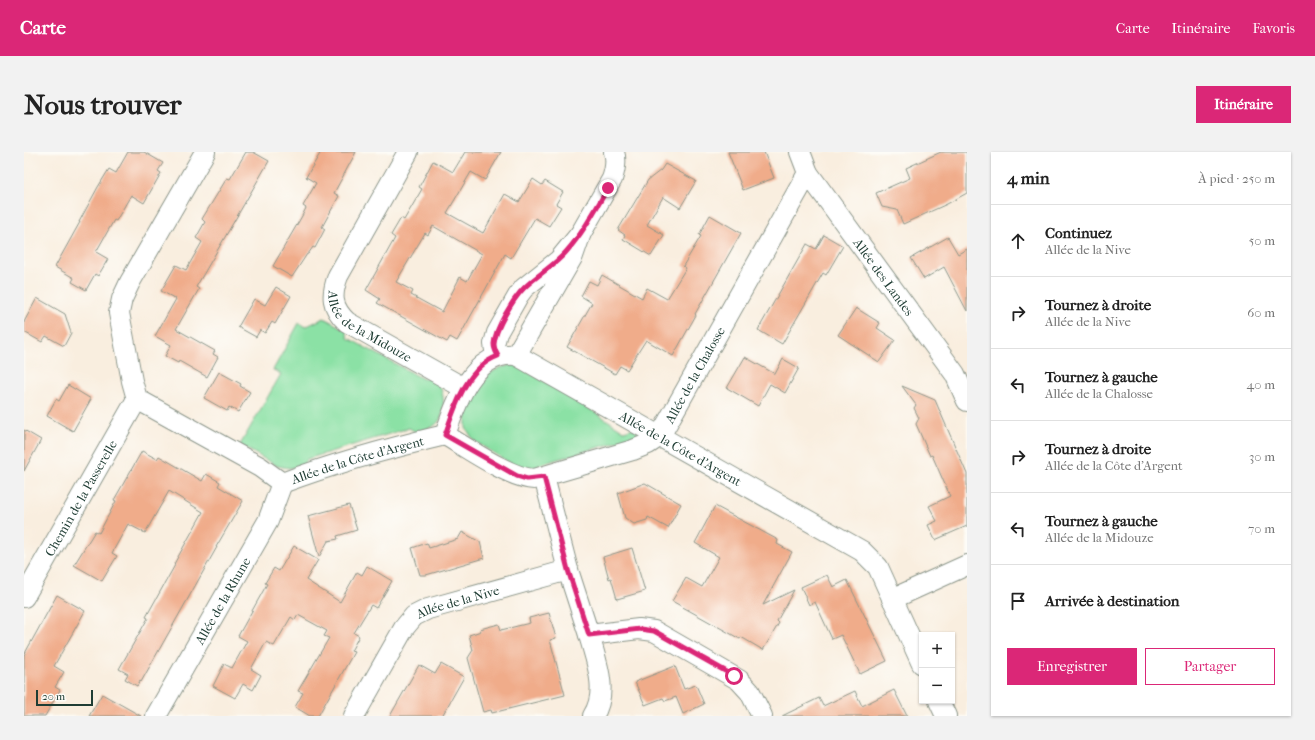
<!DOCTYPE html>
<html lang="fr">
<meta charset="utf-8">
<style>
:root{--surface:#fff;--page:#f2f2f2;--text:#222;--muted:#767676;--line:#e0e0e0;--accent:#db2777}
body{margin:0;font-family:"IM FELL French Canon",serif;background:var(--page);color:var(--text)}
.controls{position:absolute;right:12px;bottom:12px;display:grid;overflow:hidden;border-radius:0px;box-shadow:0 1px 3px #0004}
.controls button{width:36px;height:36px;display:grid;place-items:center;padding:0;border:0;border-bottom:1px solid var(--line);background:var(--surface);color:var(--text);font:20px sans-serif}
.scale{position:absolute;left:12px;bottom:10px;width:57px;box-sizing:border-box;padding-left:4px;border:2px solid #1f3d34;border-top:0;font-size:11px;line-height:14px;white-space:nowrap;color:#1f3d34;-webkit-text-stroke:3px #fdfcf7;paint-order:stroke}
.stop{position:absolute;width:12px;height:12px;margin:-9px;border:3px solid #db2777;border-radius:50%;background:#fff}
.stop.end{background:#db2777;border-color:#fff;box-shadow:0 1px 4px #0008}
.list{margin:0;padding:0;list-style:none}
h2{display:flex;justify-content:space-between;align-items:center;height:52px;margin:0;padding:0 16px;font-size:17px}
h2 small{font-size:13px;font-weight:400;color:var(--muted)}
.list li{display:grid;grid-template-columns:26px 1fr auto;gap:12px;align-items:center;box-sizing:border-box;height:72px;padding:0 16px;border-top:1px solid var(--line)}
.list b{display:block;font-size:15px;white-space:nowrap}
.list p{margin:0;font-size:13px;white-space:nowrap;color:var(--muted)}
.list em{font-size:13px;font-style:normal;color:var(--muted)}
.actions{display:flex;gap:8px;padding:12px 16px}
.actions a{flex:1;padding:9px 0;border:1px solid var(--accent);border-radius:0px;text-align:center;font-size:14px;color:var(--accent)}
.actions .main{background:var(--accent);color:#fff}
.icon{flex:none;width:22px;height:22px;fill:none;stroke:currentColor;stroke-width:2;stroke-linecap:round;stroke-linejoin:round}
.map{position:relative;flex:none;width:943px;height:564px;overflow:hidden;border-radius:0px}
header{display:flex;align-items:center;gap:24px;box-sizing:border-box;height:56px;padding:0 20px;background:var(--accent);color:#fff}
header strong{font-size:19px}
nav{display:flex;gap:22px;margin-inline-start:auto;font-size:14px}
.intro{display:flex;align-items:center;justify-content:space-between;box-sizing:border-box;height:96px;padding:0 24px}
h1{margin:0;font-size:28px}
.button{padding:10px 18px;border-radius:0px;background:var(--accent);color:#fff;font-size:14px;font-weight:700}
main{display:flex;gap:24px;padding:0 24px}
aside{flex:1;background:var(--surface);border-radius:0px;box-shadow:0 1px 3px #0004}
.map>svg:first-child{display:block}
.green{fill:#8be1a5;stroke:#558f6c}
.building{fill:#f0ac8a;fill-rule:evenodd}
.lines{fill:none;stroke-linecap:round;stroke-linejoin:round}
.minor-casing{stroke:#8c968a;stroke-width:22}
.minor{stroke:#fff;stroke-width:20}
.route{stroke:#db2777;stroke-width:5}
.labels{text-anchor:middle;stroke-width:3.5;stroke-linejoin:round;paint-order:stroke}
.street-label{font-size:13px;fill:#1f3d34;stroke:#fdfcf7}
</style>
<header>
<strong>Carte</strong>
<nav><a>Carte</a><a>Itinéraire</a><a>Favoris</a></nav>
</header>
<div class="intro"><h1>Nous trouver</h1><a class="button">Itinéraire</a></div>
<main>
<div class="map">
<svg width="943" height="564" viewBox="0 0 943 564">
<rect width="100%" height="100%" fill="#fdfcf7"/>
<filter id="ink" filterUnits="userSpaceOnUse"><feTurbulence type="fractalNoise" baseFrequency=".025" numOctaves="2"/><feDisplacementMap in="SourceGraphic" scale="8" xChannelSelector="R" yChannelSelector="G"/><feConvolveMatrix kernelMatrix="1 2 1 2 8 2 1 2 1" color-interpolation-filters="sRGB"/></filter>
<filter id="wash" filterUnits="userSpaceOnUse"><feTurbulence type="fractalNoise" baseFrequency=".012" numOctaves="4" result="noise"/><feDisplacementMap in="SourceGraphic" scale="16" xChannelSelector="R" yChannelSelector="G"/><feGaussianBlur stdDeviation="0.9" result="paint"/><feColorMatrix in="noise" values="0 0 0 0 0 0 0 0 0 0 0 0 0 0 0 0 0 1.4 0 .05"/><feComposite in="paint" operator="in"/></filter>
<g filter="url(#wash)">
<rect width="100%" height="100%" fill="#f9eedf"/>
<path class="green" d="M 300,166 L 322,178 L 324,186 L 399,227 L 406,225 C 409,227 413,230 415,233 C 421,242 421,261 415,269 C 410,276 399,278 392,280 L 385,276 L 283,307 L 279,315 L 265,316 L 253,314 L 216,293 L 257,222 L 249,218 L 275,171 L 281,175 Z
M 487,213 L 493,214 L 549,246 L 600,279 L 609,276 L 614,281 C 613,288 610,289 605,291 L 600,288 L 517,312 L 511,318 L 496,317 L 450,289 L 442,276 L 442,263 L 465,222 L 475,216 Z"/>
<g id="blocks">
<path class="building" d="M 104,0 L 120,0 L 139,11 L 134,19 L 137,21 L 120,51 L 107,43 L 92,69 L 90,68 L 72,100 L 84,107 L 74,124 L 71,122 L 62,138 L 48,130 L 50,126 L 31,115 L 56,70 L 55,70 L 74,35 L 85,17 L 92,21 Z
M 222,0 L 229,0 L 245,9 L 186,111 L 172,135 L 175,137 L 152,177 L 191,199 L 189,202 L 194,205 L 183,225 L 155,209 L 154,211 L 141,204 L 147,193 L 131,184 L 152,147 L 137,139 L 152,113 L 162,118 L 178,90 L 172,86 L 181,70 L 178,67 L 203,26 L 206,27 Z
M 297,0 L 332,0 L 310,41 L 315,44 L 298,75 L 301,77 L 291,96 L 289,95 L 284,102 L 283,102 L 268,125 L 249,114 L 278,64 L 282,56 L 279,54 L 292,31 L 282,25 Z
M 441,0 L 477,0 L 461,28 L 447,20 L 423,61 L 459,81 L 481,42 L 495,50 L 509,27 L 518,33 L 521,29 L 539,40 L 532,52 L 537,55 L 525,74 L 511,66 L 487,106 L 481,102 L 433,189 L 426,185 L 423,190 L 353,151 L 356,147 L 342,138 L 371,86 L 367,83 L 377,66 L 380,68 L 398,37 L 395,35 L 409,9 L 429,20 ZM 409,74 L 458,102 L 443,129 L 436,125 L 418,160 L 387,143 L 389,139 L 372,130 L 401,81 L 404,83 Z
M 704,0 L 740,0 L 750,26 L 719,38 Z
M 917,0 L 943,0 L 943,41 L 923,52 L 879,72 L 873,58 L 858,55 L 852,41 L 886,26 L 882,16 Z
M 641,12 L 672,29 L 656,56 L 639,45 L 623,73 L 640,83 L 627,104 L 599,87 L 601,83 L 594,78 L 624,28 L 637,18 Z
M 686,63 L 717,81 L 671,162 L 672,163 L 649,204 L 622,188 L 603,218 L 596,214 L 591,222 L 543,195 L 568,151 L 557,144 L 565,129 L 573,133 L 578,123 L 618,146 L 623,136 L 643,147 L 662,116 L 659,114 L 677,84 L 675,83 Z
M 800,83 L 819,94 L 802,123 L 799,121 L 758,192 L 734,178 L 783,92 L 792,97 Z
M 924,85 L 934,102 L 943,97 L 943,159 L 920,115 L 900,127 L 887,106 Z
M 252,135 L 267,144 L 251,172 L 248,170 L 241,181 L 236,178 L 232,185 L 214,175 L 230,147 L 241,153 Z
M 13,146 L 41,162 L 47,181 L 40,194 L 22,184 L 18,190 L 0,180 L 0,170 Z
M 832,156 L 856,171 L 853,176 L 871,188 L 855,210 L 814,183 Z
M 721,205 L 751,222 L 759,207 L 775,216 L 761,241 L 746,232 L 734,254 L 703,236 Z
M 195,220 L 217,232 L 216,234 L 226,240 L 214,260 L 205,255 L 203,259 L 180,246 Z
M 44,233 L 67,247 L 49,279 L 23,264 L 32,247 L 35,249 Z
M 878,234 L 911,248 L 943,322 L 943,374 L 911,388 L 904,373 L 913,369 L 905,354 L 926,344 L 908,303 L 906,304 L 892,272 L 895,266 L 890,256 L 892,253 Z
M 0,278 L 17,288 L 0,319 Z
M 118,299 L 133,307 L 135,304 L 178,329 L 182,322 L 196,330 L 194,334 L 219,349 L 192,395 L 193,395 L 117,530 L 116,529 L 113,534 L 101,527 L 104,522 L 95,517 L 124,466 L 122,465 L 151,413 L 150,412 L 179,360 L 145,339 L 121,381 L 104,372 L 88,401 L 93,404 L 78,429 L 50,413 L 71,379 L 75,381 L 92,349 L 90,348 Z
M 621,331 L 657,352 L 644,376 L 624,365 L 623,368 L 610,372 L 601,366 L 594,341 Z
M 325,353 L 333,378 L 313,384 L 314,387 L 304,389 L 295,405 L 284,364 Z
M 691,354 L 754,388 L 753,392 L 768,400 L 739,453 L 770,438 L 753,469 L 755,471 L 739,498 L 717,485 L 716,487 L 648,449 L 662,426 L 678,435 L 695,405 L 671,391 Z
M 438,380 L 456,390 L 460,406 L 402,423 L 396,423 L 388,396 L 403,391 L 405,396 L 434,387 Z
M 270,394 L 294,408 L 282,428 L 316,450 L 333,420 L 338,423 L 343,414 L 368,429 L 352,456 L 347,453 L 330,481 L 335,484 L 327,499 L 330,500 L 294,564 L 286,564 L 271,555 L 279,541 L 274,539 L 305,486 L 300,484 L 303,479 L 274,463 L 271,468 L 267,465 L 250,494 L 242,490 L 227,517 L 237,523 L 229,538 L 219,532 L 211,546 L 189,534 L 200,512 L 208,516 L 223,489 L 214,484 L 243,432 L 241,431 L 250,416 L 255,419 Z
M 608,396 L 621,439 L 593,447 L 587,426 L 585,427 L 579,405 Z
M 803,423 L 809,435 L 823,428 L 863,509 L 836,522 L 817,483 L 808,487 L 791,450 L 785,453 L 777,435 Z
M 33,443 L 61,459 L 30,514 L 40,520 L 31,535 L 36,538 L 21,564 L 0,564 L 0,503 Z
M 525,461 L 532,486 L 526,488 L 541,543 L 468,561 L 467,558 L 459,560 L 444,506 L 449,498 L 445,483 L 457,479 L 456,477 L 475,472 L 477,478 L 506,471 L 505,466 Z
M 417,512 L 440,525 L 418,564 L 366,564 L 395,513 L 411,522 Z
M 651,514 L 660,537 L 672,533 L 680,552 L 659,562 L 652,545 L 641,549 L 639,546 L 621,553 L 611,530 Z
M 870,538 L 883,564 L 758,564 L 795,546 L 799,554 L 831,539 L 838,554 Z
M 78,542 L 117,564 L 65,564 Z"/>
</g>
</g>
<g filter="url(#ink)">
<use href="#blocks" fill-opacity="0" stroke="#8c968a" stroke-width="1"/>
<g class="lines">
<g class="minor-casing">
<g id="minor">
<path id="s1" d="M 181,0 L 106,130 L 98,147 L 95,161 L 108,229 L 113,247 L 236,315 L 258,331 C 311,311 366,296 421,283 C 432,251 449,199 492,203 L 838,399 L 854,415 L 898,512"/>
<path id="s2" d="M 384,0 L 314,124 C 307,143 307,155 323,170 L 440,236"/>
<path id="s3" d="M 776,0 L 784,21 L 931,222 L 943,249"/>
<path d="M 557,81 L 588,27 C 591,18 593,9 590,0"/>
<path d="M 474,204 L 471,198 L 470,192 L 473,181 L 494,144 L 500,136 L 535,108 L 557,81 L 549,104 L 492,203"/>
<path id="s4" d="M 421,283 C 443,296 486,326 510,327 L 609,298 L 624,292 L 636,284 L 784,21"/>
<path d="M 520,325 L 544,418"/>
<path id="s5" d="M 0,445 L 113,247"/>
<path d="M 868,447 L 943,413"/>
<path d="M 565,483 C 572,509 585,539 569,564"/>
<path d="M 915,549 L 922,564"/>
<path id="s6" d="M 132,564 L 244,369 L 258,331"/>
<path id="s7" d="M 330,564 L 380,476 L 390,464 L 404,457 L 544,418 L 565,483 L 615,477 L 630,479 L 715,528 L 726,540 L 738,564"/>
</g>
</g>
<use href="#minor" class="minor"/>
</g>
</g>
<g class="lines" filter="url(#ink)">
<path class="route" d="M 584,36 C 571,58 559,81 542,100 C 530,114 513,123 500,136 C 489,147 471,177 470,192 C 470,197 472,200 474,204 C 442,216 431,255 421,283 L 493,324 L 503,327 L 520,325 L 544,418 L 565,483 L 616,477 L 630,479 L 710,524"/>
</g>
<g class="labels">
<g class="street-label">
<text dy="5" stroke="none"><textPath href="#s3" startOffset="151">Allée des Landes</textPath></text>
<text dy="5" stroke="none"><textPath href="#s2" startOffset="212">Allée de la Midouze</textPath></text>
<text dy="5" stroke="none"><textPath href="#s4" startOffset="304">Allée de la Chalosse</textPath></text>
<text dy="5" stroke="none"><textPath href="#s1" startOffset="914">Allée de la Côte d'Argent</textPath></text>
<text dy="5" stroke="none"><textPath href="#s1" startOffset="518">Allée de la Côte d'Argent</textPath></text>
<text dy="5" stroke="none"><textPath href="#s5" startOffset="114">Chemin de la Passerelle</textPath></text>
<text dy="5" stroke="none"><textPath href="#s6" startOffset="133">Allée de la Rhune</textPath></text>
<text dy="5" stroke="none"><textPath href="#s7" startOffset="163">Allée de la Nive</textPath></text>
</g>
</g>
</svg>
<div class="controls">
<button>+</button>
<button>−</button>
</div>
<div class="scale">20 m</div>
<div class="stop" style="left:710px;top:524px"></div>
<div class="stop end" style="left:584px;top:36px"></div>
</div>
<aside>
<h2>4 min<small>À pied · 250 m</small></h2>
<ul class="list">
<li><svg class="icon" aria-label="ahead" viewBox="0 0 24 24"><path d="M12 20V5M6 11l6-6 6 6"/></svg><div><b>Continuez</b><p>Allée de la Nive</p></div><em>50 m</em></li>
<li><svg class="icon" aria-label="right" viewBox="0 0 24 24"><path d="M7 20v-9h11M14 6l5 5-5 5"/></svg><div><b>Tournez à droite</b><p>Allée de la Nive</p></div><em>60 m</em></li>
<li><svg class="icon" aria-label="left" viewBox="0 0 24 24"><path d="M17 20v-9H6M10 6l-5 5 5 5"/></svg><div><b>Tournez à gauche</b><p>Allée de la Chalosse</p></div><em>40 m</em></li>
<li><svg class="icon" aria-label="right" viewBox="0 0 24 24"><path d="M7 20v-9h11M14 6l5 5-5 5"/></svg><div><b>Tournez à droite</b><p>Allée de la Côte d'Argent</p></div><em>30 m</em></li>
<li><svg class="icon" aria-label="left" viewBox="0 0 24 24"><path d="M17 20v-9H6M10 6l-5 5 5 5"/></svg><div><b>Tournez à gauche</b><p>Allée de la Midouze</p></div><em>70 m</em></li>
<li><svg class="icon" aria-label="arrive" viewBox="0 0 24 24"><path d="M6 21V4h12l-3 4 3 4H6"/></svg><div><b>Arrivée à destination</b></div></li>
</ul>
<div class="actions"><a class="main">Enregistrer</a><a>Partager</a></div>
</aside>
</main>
